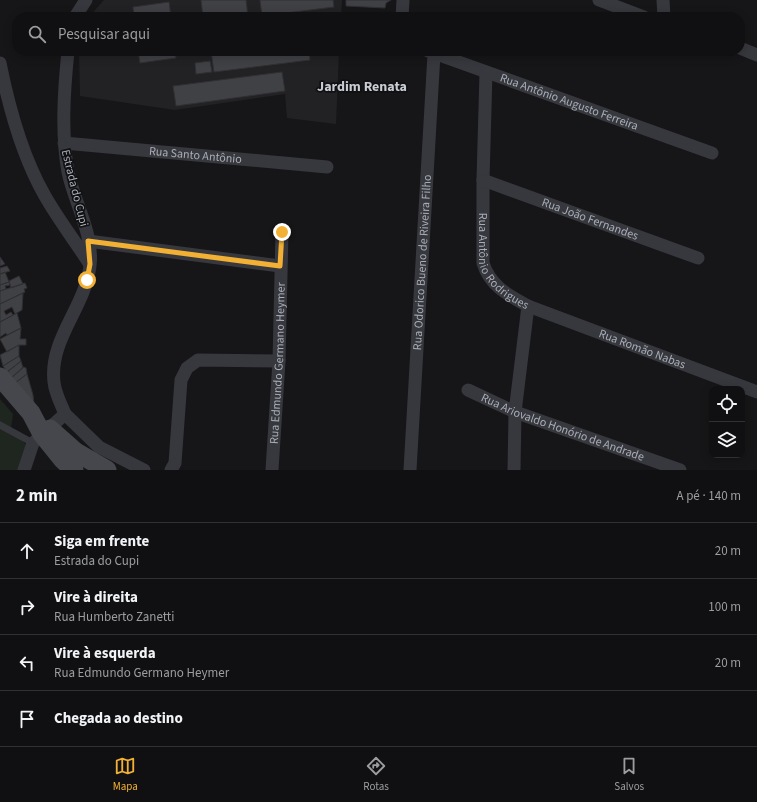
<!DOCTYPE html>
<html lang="pt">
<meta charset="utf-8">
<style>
:root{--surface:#101012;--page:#19191b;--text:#f1f3f6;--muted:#9c9d9f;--line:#303032;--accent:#f2b134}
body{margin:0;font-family:"Source Sans 3",sans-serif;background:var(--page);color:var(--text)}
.controls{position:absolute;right:12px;bottom:12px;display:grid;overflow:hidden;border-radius:8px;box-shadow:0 2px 10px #0003}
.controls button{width:36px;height:36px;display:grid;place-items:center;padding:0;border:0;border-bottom:1px solid var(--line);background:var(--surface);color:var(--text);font:20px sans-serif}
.stop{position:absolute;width:12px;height:12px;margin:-9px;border:3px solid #f2b134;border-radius:50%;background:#fff}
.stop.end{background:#f2b134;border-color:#fff;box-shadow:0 1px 4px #0008}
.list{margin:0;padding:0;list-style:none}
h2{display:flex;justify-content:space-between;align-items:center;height:52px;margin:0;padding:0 16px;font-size:17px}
h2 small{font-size:13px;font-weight:400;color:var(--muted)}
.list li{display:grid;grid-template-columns:26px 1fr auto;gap:12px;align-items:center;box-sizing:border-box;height:56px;padding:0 16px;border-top:1px solid var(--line)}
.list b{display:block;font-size:15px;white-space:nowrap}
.list p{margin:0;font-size:13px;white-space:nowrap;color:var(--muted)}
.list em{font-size:13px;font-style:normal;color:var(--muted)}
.icon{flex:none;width:22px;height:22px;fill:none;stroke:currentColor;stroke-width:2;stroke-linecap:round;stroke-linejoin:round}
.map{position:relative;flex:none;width:757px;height:470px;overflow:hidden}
.search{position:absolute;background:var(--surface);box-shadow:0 2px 10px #0003;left:12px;right:12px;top:12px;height:44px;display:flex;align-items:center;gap:10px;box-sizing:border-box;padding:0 14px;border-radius:16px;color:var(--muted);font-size:15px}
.sheet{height:276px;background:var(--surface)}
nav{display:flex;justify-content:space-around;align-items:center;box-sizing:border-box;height:56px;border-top:1px solid var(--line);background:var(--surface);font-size:11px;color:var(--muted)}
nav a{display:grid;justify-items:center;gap:2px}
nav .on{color:var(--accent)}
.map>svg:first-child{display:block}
.built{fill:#222225}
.green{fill:#1e261f}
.building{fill:#404145;stroke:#303034}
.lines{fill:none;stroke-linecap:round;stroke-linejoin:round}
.service{stroke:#37383d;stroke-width:7}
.minor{stroke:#37383d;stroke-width:13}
.secondary{stroke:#45474d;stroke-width:19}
.route{stroke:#f2b134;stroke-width:5}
.labels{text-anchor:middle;stroke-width:3.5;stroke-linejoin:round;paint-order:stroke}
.street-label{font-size:12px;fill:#a8adb8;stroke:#111113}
.quarter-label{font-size:14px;font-weight:bold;fill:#c9ccd4;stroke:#111113}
</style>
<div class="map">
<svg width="757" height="470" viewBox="0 0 757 470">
<rect width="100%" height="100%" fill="#161618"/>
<path class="built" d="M 104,0 L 342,0 L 341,17 L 89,17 Z
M 79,51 L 339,51 L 336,124 L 287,118 L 285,94 L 175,110 L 80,96 Z"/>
<path class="green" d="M 0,399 L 13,414 L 11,429 L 28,447 L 21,470 L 0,470 Z"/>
<path class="building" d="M 201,0 L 246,0 L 248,17 L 203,17 Z
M 260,0 L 333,0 L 334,7 L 262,16 Z
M 346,0 L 391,0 L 386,3 L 385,8 L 346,6 Z
M 169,2 L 171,17 L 134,17 L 133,7 Z
M 138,51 L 175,51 L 176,58 L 140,63 Z
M 211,51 L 309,51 L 310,60 L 214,72 Z
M 210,61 L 212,72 L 196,74 L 195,63 Z
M 282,72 L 285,91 L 176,106 L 173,86 Z
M 0,257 L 5,264 L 0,266 Z
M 7,266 L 10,271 L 0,274 L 0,268 Z
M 5,272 L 9,282 L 0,285 L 0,274 Z
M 19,276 L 23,284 L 11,288 L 9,281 Z
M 9,282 L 10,285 L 5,286 L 6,289 L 0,291 L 0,285 Z
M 25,283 L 27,288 L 24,289 L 25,292 L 0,304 L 0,291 Z
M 23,293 L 22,310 L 15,314 L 12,307 L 4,311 L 6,315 L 11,312 L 13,315 L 0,322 L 0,304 Z
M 17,313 L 21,328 L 7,335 L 6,333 L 0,337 L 0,322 Z
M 21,328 L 20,339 L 26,339 L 26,345 L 19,345 L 7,352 L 0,339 Z
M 19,345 L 19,356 L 3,366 L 0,355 Z
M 19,356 L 21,361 L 7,372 L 3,366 Z
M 21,361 L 23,368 L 10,379 L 6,373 Z
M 23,367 L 26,368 L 27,374 L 15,383 L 11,378 Z
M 27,374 L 33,395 L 34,404 L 15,383 Z"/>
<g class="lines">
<path class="service" d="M 0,425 L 33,443"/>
<g class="minor">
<path d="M 599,0 L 644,17"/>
<path d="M 663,0 L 664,17"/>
<path d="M 75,17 L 86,0"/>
<path d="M 402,17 L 403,0"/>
<path d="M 740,48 L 757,55"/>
<path id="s1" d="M 428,51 L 712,153"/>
<path d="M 0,63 C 9,108 22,156 45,196 C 58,219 75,241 89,263"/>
<path id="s2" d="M 486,72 L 483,180 L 483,263 C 490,286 508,295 528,306 L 515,412 L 514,470"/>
<path id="s3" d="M 64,143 L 327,167"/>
<path id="s4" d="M 483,180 L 698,258"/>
<path d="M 88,241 L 280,266"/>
<path id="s5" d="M 528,306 L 757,392"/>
<path id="s6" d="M 468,390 L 515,412 L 680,470"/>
<path d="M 65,414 L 99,447 L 144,470"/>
<path d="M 24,470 L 33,443 L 65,414 C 61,404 55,393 54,382 C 49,339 85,308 90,266 C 94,234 74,202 68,172 C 61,133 64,90 68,51"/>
<path d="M 171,470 L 175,463 L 181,380 L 187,368 L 198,360 L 279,361"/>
<path id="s7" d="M 272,470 L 279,361 L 282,232"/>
<path id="s8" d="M 410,470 L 434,54"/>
</g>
<path class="secondary" d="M 0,377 L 31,413 L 42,434 L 63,460 L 74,470
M 50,429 L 76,452 L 107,470"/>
</g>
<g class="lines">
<path class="route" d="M 87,280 L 90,264 L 88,241 L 280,266 L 282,232"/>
</g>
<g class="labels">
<g class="street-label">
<text dy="4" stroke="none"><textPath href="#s1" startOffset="150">Rua Antônio Augusto Ferreira</textPath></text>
<text dy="4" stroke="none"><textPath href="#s3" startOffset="132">Rua Santo Antônio</textPath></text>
<text transform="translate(75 188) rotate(76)" y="4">Estrada do Cupi</text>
<text dy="4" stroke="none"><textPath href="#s4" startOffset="114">Rua João Fernandes</textPath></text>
<text dy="4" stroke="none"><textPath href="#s2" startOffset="198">Rua Antônio Rodrigues</textPath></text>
<text dy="4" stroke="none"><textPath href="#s8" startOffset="208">Rua Odorico Bueno de Riveira Filho</textPath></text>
<text dy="4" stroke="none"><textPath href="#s5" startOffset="122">Rua Romão Nabas</textPath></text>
<text dy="4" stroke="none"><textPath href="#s7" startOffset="107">Rua Edmundo Germano Heymer</textPath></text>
<text dy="4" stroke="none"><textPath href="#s6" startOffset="102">Rua Ariovaldo Honório de Andrade</textPath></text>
</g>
<g class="quarter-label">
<text x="362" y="91">Jardim Renata</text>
</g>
</g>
</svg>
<div class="controls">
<button><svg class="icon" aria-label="locate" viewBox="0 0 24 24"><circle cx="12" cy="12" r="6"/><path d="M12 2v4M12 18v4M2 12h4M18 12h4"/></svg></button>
<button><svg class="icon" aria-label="layers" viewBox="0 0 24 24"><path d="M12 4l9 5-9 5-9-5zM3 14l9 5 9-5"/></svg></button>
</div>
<div class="stop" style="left:87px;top:280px"></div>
<div class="stop end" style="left:282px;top:232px"></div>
<div class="search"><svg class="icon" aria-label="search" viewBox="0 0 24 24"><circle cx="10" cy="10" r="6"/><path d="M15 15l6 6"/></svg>Pesquisar aqui</div>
</div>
<section class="sheet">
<h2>2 min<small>A pé · 140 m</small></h2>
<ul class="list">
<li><svg class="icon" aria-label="ahead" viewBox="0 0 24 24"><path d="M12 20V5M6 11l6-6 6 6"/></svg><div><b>Siga em frente</b><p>Estrada do Cupi</p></div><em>20 m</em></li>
<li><svg class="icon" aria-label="right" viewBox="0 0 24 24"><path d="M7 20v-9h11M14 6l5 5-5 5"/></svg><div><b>Vire à direita</b><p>Rua Humberto Zanetti</p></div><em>100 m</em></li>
<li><svg class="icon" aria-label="left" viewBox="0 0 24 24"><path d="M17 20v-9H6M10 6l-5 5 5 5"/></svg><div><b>Vire à esquerda</b><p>Rua Edmundo Germano Heymer</p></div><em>20 m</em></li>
<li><svg class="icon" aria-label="arrive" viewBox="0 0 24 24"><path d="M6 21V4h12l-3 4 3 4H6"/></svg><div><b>Chegada ao destino</b></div></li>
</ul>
</section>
<nav>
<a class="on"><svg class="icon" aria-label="map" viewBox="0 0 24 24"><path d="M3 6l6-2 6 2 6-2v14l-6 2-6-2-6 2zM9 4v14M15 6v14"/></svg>Mapa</a>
<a><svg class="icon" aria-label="directions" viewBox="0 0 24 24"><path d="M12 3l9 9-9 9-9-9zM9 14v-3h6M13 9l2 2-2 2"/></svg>Rotas</a>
<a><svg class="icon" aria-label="saved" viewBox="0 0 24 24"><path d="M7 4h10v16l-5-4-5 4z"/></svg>Salvos</a>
</nav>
